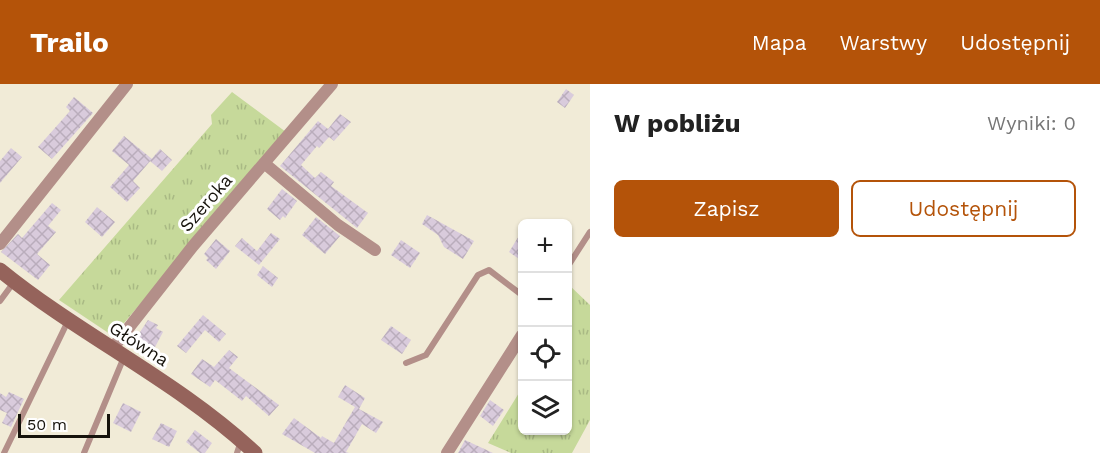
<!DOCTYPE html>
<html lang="pl">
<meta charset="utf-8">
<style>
:root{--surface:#fff;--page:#f2f2f2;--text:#222;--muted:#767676;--line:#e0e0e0;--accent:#b45309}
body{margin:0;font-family:"Work Sans",sans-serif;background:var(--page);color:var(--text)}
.controls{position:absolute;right:18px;bottom:18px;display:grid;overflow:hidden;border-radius:9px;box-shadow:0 2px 4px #0004}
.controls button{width:54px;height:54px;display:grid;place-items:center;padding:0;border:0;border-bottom:2px solid var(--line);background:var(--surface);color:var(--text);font:30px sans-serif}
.scale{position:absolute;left:18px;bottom:15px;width:92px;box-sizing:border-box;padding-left:6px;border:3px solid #16130c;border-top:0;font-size:16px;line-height:21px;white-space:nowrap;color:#16130c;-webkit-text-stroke:4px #fff;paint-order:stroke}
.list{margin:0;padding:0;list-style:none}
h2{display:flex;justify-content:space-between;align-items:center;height:78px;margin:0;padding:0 24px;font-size:26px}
h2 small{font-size:20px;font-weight:400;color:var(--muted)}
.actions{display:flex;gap:12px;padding:18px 24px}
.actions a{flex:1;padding:14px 0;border:2px solid var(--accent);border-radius:9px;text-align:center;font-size:21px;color:var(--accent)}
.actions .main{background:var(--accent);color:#fff}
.icon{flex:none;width:33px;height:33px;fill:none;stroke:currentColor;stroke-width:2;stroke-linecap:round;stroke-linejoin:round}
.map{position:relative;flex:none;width:590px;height:369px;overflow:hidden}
header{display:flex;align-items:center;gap:36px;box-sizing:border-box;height:84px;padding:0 30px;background:var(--accent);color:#fff}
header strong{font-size:28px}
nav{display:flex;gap:33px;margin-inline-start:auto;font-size:21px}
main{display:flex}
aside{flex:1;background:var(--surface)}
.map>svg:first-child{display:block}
.grass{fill:url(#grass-tufts)}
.building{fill:url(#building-cross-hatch)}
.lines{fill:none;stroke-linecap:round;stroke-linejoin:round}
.lane{stroke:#b38f89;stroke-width:6}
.street{stroke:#b38f89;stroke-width:12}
.secondary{stroke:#95635b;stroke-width:15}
.labels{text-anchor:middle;stroke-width:6;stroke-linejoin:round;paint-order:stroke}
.street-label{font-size:18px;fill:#16130c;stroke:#fff}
</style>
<header>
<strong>Trailo</strong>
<nav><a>Mapa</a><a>Warstwy</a><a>Udostępnij</a></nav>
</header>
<main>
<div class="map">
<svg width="590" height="369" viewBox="0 0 590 369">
<defs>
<pattern id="grass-tufts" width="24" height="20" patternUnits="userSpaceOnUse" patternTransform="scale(1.5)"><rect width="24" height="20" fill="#c6d99a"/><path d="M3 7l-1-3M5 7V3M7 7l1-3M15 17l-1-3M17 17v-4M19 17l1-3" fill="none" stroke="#a9b984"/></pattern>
<pattern id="building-cross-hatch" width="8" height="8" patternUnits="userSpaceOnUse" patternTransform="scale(1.5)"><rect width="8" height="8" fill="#d9cbdc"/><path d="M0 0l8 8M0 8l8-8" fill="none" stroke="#baadbc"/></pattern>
</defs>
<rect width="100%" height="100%" fill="#f1ebd7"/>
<path class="grass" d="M 232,8 L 286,48 L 113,252 L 59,216 L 212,40 L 211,31 Z
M 568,200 L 590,221 L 590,336 L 572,369 L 511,369 L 488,359 L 522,304 L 522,346 L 568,346 Z"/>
<path class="building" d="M 566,5 L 574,11 L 565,24 L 557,18 Z
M 74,13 L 93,29 L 52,75 L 38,63 L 70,27 L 66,23 Z
M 340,30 L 351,38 L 334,57 L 329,53 L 319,64 L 317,62 L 301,81 L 315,94 L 321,88 L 334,98 L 331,102 L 368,129 L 357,144 L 280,82 L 318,37 L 328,45 Z
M 124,52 L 152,75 L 133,97 L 140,104 L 127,118 L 110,103 L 129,81 L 112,67 Z
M 11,64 L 22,73 L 0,99 L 0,77 Z
M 160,65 L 172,76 L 162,87 L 150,77 Z
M 282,105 L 297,117 L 285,134 L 283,132 L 280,136 L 267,125 Z
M 52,119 L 61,126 L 48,142 L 56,148 L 37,170 L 50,181 L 38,196 L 1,168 L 18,150 L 22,154 Z
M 97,123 L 115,138 L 102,153 L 85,138 Z
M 427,131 L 474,157 L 463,175 L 444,163 L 438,151 L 422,140 Z
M 316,133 L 340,152 L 325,170 L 302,151 Z
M 522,147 L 522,177 L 509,168 Z
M 271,149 L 280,155 L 259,181 L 235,162 L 242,154 L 257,167 Z
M 216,155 L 230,167 L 216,185 L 206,176 L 208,174 L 204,170 Z
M 401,156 L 420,169 L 410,184 L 391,171 Z
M 263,182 L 278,194 L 272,203 L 257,191 Z
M 203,231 L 226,250 L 219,258 L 205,246 L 186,269 L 177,262 Z
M 148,236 L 158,241 L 156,244 L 163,248 L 153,267 L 134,257 Z
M 391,242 L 411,256 L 402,270 L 381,256 Z
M 229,266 L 238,273 L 229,284 L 279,321 L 269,332 L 246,312 L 242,317 L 215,296 L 210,303 L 191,290 L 202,275 L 214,283 Z
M 345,301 L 365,314 L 359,325 L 383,338 L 376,349 L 362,340 L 346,368 L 349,369 L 315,369 L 282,350 L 294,334 L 321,354 L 322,352 L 334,359 L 355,323 L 338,313 Z
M 9,308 L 24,315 L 11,343 L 2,339 L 7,329 L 0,326 L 0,309 L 6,313 Z
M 490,316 L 504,326 L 493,342 L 480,332 Z
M 123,319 L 141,328 L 131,348 L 113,339 Z
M 161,339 L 177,347 L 169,363 L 152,355 Z
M 195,346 L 212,359 L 205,369 L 200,369 L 186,358 Z
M 465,356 L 493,369 L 458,369 Z"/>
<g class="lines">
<path class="lane" d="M 568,182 L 590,148
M 0,217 L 14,198
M 406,279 L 426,271 L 478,191 L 489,186 L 522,211
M 4,369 L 68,237
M 84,369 L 124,273
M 237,369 L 241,357"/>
<path class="street" d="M 264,79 L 338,141 L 375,166
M 0,160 L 127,0
M 112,265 L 193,162 L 332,0
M 447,369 L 522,251"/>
<path class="secondary" d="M 0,186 C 81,252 178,297 255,369"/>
</g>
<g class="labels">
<g class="street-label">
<text transform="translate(206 119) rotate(-49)" y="6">Szeroka</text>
<text transform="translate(139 260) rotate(33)" y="6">Główna</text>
</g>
</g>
</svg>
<div class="controls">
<button>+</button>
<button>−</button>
<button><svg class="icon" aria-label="locate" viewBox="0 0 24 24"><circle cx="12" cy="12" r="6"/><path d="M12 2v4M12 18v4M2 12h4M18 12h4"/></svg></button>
<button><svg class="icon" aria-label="layers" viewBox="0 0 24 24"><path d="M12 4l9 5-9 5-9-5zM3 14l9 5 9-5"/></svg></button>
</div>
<div class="scale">50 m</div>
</div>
<aside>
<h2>W pobliżu<small>Wyniki: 0</small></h2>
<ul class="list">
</ul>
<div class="actions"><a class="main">Zapisz</a><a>Udostępnij</a></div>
</aside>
</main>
